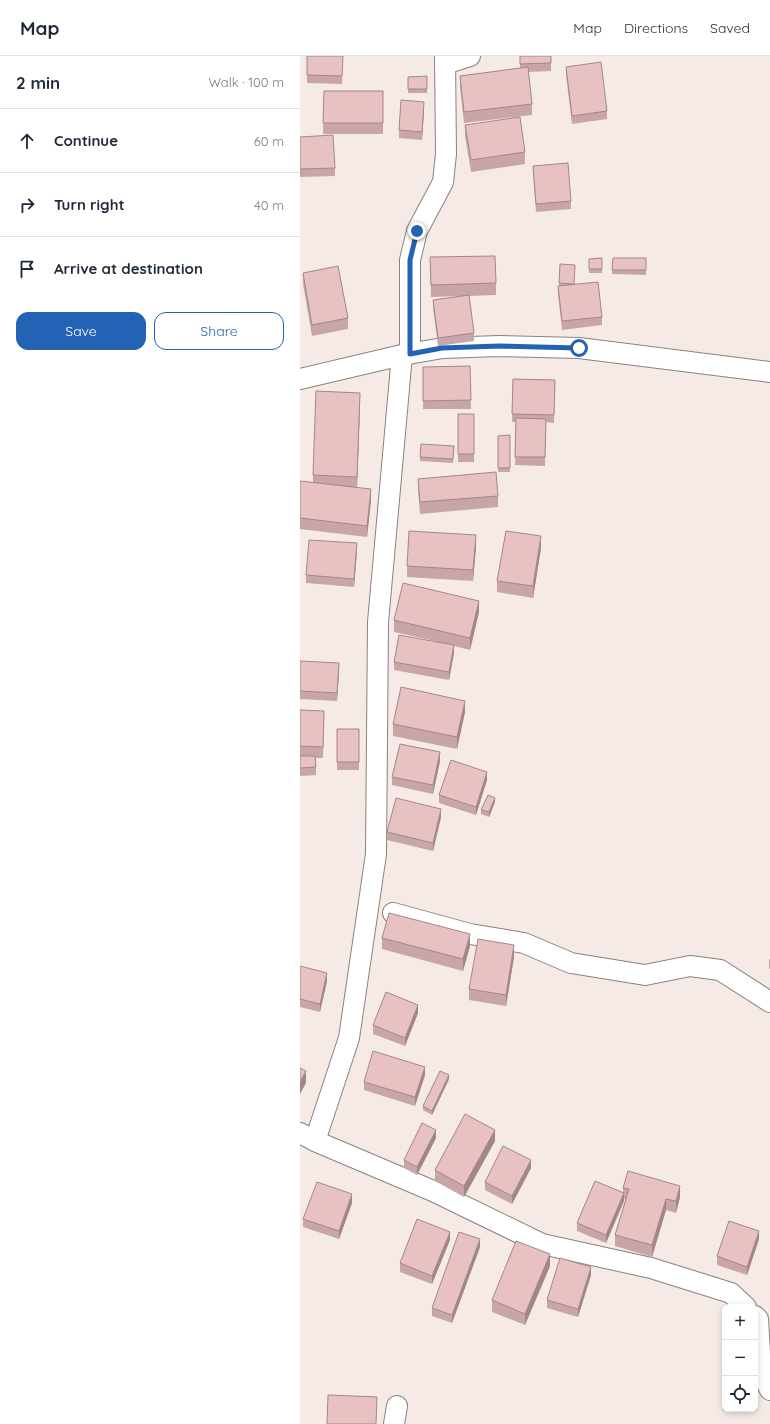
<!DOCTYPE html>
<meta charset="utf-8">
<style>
:root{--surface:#fff;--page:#f2f2f3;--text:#1f2937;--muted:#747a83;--line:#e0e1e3;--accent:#2263b4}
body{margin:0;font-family:Quicksand,sans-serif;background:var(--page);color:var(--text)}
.controls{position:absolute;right:12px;bottom:12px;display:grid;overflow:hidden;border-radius:8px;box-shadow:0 2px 6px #0003}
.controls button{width:36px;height:36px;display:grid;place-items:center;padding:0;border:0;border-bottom:1px solid var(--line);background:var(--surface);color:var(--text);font:20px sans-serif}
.stop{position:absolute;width:12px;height:12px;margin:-9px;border:3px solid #2263b4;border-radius:50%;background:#fff}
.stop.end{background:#2263b4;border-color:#fff;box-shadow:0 1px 4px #0008}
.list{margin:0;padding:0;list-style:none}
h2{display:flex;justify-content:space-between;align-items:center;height:52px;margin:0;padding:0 16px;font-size:17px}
h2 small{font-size:13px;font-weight:400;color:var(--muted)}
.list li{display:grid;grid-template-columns:26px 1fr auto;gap:12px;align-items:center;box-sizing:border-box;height:64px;padding:0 16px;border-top:1px solid var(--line)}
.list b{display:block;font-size:15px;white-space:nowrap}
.list em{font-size:13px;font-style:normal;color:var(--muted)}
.actions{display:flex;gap:8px;padding:12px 16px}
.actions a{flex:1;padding:9px 0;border:1px solid var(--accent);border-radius:12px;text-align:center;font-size:14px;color:var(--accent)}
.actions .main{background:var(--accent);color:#fff}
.icon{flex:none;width:22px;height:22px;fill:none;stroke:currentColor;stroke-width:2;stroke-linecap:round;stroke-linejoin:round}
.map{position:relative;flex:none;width:470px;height:1368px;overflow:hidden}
header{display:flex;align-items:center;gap:24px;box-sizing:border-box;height:56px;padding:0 20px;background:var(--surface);border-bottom:1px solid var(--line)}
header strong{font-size:19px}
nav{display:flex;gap:22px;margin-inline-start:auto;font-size:14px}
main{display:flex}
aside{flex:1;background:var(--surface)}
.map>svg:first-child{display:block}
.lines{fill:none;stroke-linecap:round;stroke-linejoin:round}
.street-casing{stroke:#8c817d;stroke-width:22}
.street{stroke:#fff;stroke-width:20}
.wall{fill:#c8a6a8}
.shaded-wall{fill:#a28788}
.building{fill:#e8c1c3;stroke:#a28788}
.route{stroke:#2263b4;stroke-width:5}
</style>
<header>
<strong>Map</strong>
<nav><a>Map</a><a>Directions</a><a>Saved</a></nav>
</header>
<main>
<aside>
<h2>2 min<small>Walk · 100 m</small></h2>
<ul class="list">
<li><svg class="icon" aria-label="ahead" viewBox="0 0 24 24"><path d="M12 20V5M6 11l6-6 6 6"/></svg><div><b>Continue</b></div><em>60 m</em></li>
<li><svg class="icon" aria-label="right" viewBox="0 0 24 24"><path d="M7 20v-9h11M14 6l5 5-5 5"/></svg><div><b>Turn right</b></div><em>40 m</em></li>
<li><svg class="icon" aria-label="arrive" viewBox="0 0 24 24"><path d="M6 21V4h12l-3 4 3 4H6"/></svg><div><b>Arrive at destination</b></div></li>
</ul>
<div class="actions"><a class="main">Save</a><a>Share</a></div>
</aside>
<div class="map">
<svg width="470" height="1368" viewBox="0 0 470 1368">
<rect width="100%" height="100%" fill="#f6eae6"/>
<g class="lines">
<g class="street-casing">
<path id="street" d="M 145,8 L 170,0
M 110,298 L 110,204 L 117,175 L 143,126 L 146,98 L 145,0
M 0,323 L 102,299 L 143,292 L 199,290 L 279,292 L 470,316
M 93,857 L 170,878 L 224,887 L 271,907 L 345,919 L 390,910 L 420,914 L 470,946
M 0,1077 L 15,1085 L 133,1135 L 242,1188 L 351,1212 L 431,1237 L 446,1251
M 15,1085 L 49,982 L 76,798 L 78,566 L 102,299
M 455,1260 L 458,1263 L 461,1315 L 470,1334
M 94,1368 L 97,1350"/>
</g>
<use href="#street" class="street"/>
</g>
<path class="wall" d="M 7,0 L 43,0 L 42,28 L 7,27 Z
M 220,0 L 251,0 L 251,15 L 228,16 L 232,48 L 232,59 L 164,67 L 160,31 L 160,20 L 220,12 Z
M 266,11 L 307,55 L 307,63 L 272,68 L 266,19 Z
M 127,20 L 127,37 L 108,37 L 108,21 Z
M 24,35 L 83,35 L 83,78 L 23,78 Z
M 124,54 L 122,84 L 99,82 L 99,74 Z
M 165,69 L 225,96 L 225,108 L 171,116 L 165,80 Z
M 0,81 L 35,112 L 35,120 L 0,121 Z
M 233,110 L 271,145 L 271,153 L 236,156 L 233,118 Z
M 130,201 L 196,227 L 196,239 L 169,240 L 174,277 L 174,285 L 138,290 L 133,252 L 133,244 L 163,240 L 131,241 Z
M 302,202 L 302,217 L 289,217 L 289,203 Z
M 313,202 L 346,202 L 346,219 L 312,218 Z
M 260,208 L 274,228 L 302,261 L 302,269 L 262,274 L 258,238 L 258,230 L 259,230 Z
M 3,217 L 48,262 L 48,273 L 12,280 L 3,228 Z
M 170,310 L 171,353 L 123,353 L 123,311 Z
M 213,323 L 255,324 L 254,367 L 246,366 L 245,410 L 215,409 L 216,366 L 212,366 Z
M 60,348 L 57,431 L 71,444 L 67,481 L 0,473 L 0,425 L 13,426 L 13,419 Z
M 158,358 L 174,358 L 174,406 L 158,406 Z
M 210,379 L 210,416 L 198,416 L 198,380 Z
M 154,394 L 153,407 L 120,405 L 120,401 Z
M 118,423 L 198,440 L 198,451 L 120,458 L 118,434 Z
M 176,491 L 173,525 L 107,521 L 107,510 Z
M 241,492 L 233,542 L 197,536 L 197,525 Z
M 57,495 L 54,531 L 6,527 L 6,519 Z
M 179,556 L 170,594 L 154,590 L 154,597 L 149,624 L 94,614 L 94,606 L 135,585 L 94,576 L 94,564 Z
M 0,605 L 39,615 L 37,645 L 0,643 Z
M 0,654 L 24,666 L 23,702 L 16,702 L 16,719 L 0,720 Z
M 165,656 L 157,693 L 93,680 L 93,668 Z
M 37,673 L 59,673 L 59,714 L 37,714 Z
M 140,705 L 133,738 L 92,729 L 92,721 Z
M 187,724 L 176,759 L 139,747 L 139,739 Z
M 195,746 L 189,761 L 181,758 L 181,754 Z
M 141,761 L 133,795 L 87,784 L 87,776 Z
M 82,882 L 170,890 L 163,915 L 82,893 Z
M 214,901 L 206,950 L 169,944 L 169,933 Z
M 470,902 L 470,913 L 469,912 L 469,904 Z
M 0,910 L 27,925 L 20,956 L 0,951 Z
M 118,957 L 105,990 L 73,978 L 73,969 Z
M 125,1019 L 115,1050 L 64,1034 L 64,1026 Z
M 149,1023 L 132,1059 L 123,1054 L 123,1050 Z
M 136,1082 L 117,1119 L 104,1112 L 104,1104 Z
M 195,1085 L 164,1141 L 135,1125 L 135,1114 Z
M 231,1112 L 212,1148 L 185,1134 L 185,1126 Z
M 323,1132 L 380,1141 L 376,1157 L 366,1154 L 352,1201 L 315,1190 L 315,1179 L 326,1144 L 324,1143 L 324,1145 L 306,1187 L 277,1175 L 277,1167 L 323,1136 Z
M 52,1147 L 39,1183 L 3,1171 L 3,1163 Z
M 459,1183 L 447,1219 L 417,1209 L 417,1200 Z
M 150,1184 L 132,1228 L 100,1216 L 100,1207 Z
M 180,1191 L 152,1267 L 132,1260 L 132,1252 Z
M 250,1210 L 225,1269 L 192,1256 L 192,1244 Z
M 291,1219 L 278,1261 L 247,1252 L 247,1244 Z"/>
<path class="shaded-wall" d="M 124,46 L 124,54 L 122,84 L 122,76 Z
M 60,337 L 60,348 L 57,432 L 57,421 Z
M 71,433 L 71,444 L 67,481 L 67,470 Z
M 176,479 L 176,491 L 173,525 L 173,514 Z
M 241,480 L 241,492 L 233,542 L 233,530 Z
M 57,487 L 57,495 L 54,531 L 54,523 Z
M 179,545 L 179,556 L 170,594 L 170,582 Z
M 154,589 L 154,597 L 149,624 L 149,616 Z
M 39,607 L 39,615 L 37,645 L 37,637 Z
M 165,645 L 165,656 L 157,693 L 157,681 Z
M 140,696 L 140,705 L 133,738 L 133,729 Z
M 187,716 L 187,724 L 176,759 L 176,751 Z
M 195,742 L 195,746 L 189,761 L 189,756 Z
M 141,753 L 141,761 L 133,795 L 133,787 Z
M 170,878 L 170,890 L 163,915 L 163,903 Z
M 214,889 L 214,901 L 206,950 L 206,939 Z
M 27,917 L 27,925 L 20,956 L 20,948 Z
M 118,949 L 118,957 L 105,990 L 105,982 Z
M 125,1011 L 125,1019 L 115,1050 L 115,1041 Z
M 6,1015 L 6,1027 L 0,1038 L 0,1026 Z
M 149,1019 L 149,1023 L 132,1059 L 132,1055 Z
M 136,1074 L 136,1082 L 117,1119 L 117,1111 Z
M 195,1074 L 195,1085 L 164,1141 L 164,1130 Z
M 231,1104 L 231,1112 L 212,1148 L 212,1140 Z
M 380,1130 L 380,1141 L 376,1157 L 376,1145 Z
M 324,1137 L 324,1145 L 306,1187 L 306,1179 Z
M 52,1138 L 52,1147 L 39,1183 L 39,1175 Z
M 366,1143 L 366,1154 L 352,1201 L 352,1189 Z
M 459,1175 L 459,1183 L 447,1219 L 447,1211 Z
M 150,1176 L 150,1184 L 132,1228 L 132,1220 Z
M 180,1183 L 180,1191 L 152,1267 L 152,1259 Z
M 250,1198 L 250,1210 L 225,1269 L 225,1258 Z
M 291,1211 L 291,1219 L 278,1261 L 278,1253 Z"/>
<path class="building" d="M 7,0 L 43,0 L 42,20 L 7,19 Z
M 220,0 L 251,0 L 251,7 L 220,8 Z
M 301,6 L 307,55 L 272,60 L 266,11 Z
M 228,11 L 232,48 L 164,56 L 160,20 Z
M 127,20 L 127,33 L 108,33 L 108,21 Z
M 24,35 L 83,35 L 83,67 L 23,67 Z
M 101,44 L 124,46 L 122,76 L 99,74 Z
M 220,61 L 225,96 L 171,104 L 165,69 Z
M 33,79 L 35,112 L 0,113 L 0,81 Z
M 268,107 L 271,145 L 236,148 L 233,110 Z
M 195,200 L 196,227 L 131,229 L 130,201 Z
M 302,202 L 302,213 L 289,213 L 289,203 Z
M 313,202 L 346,202 L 346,214 L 312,214 Z
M 260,208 L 275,209 L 274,228 L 259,227 Z
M 38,210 L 48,262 L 12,269 L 3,217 Z
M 298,226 L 302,261 L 262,265 L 258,230 Z
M 169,239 L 174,277 L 138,282 L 133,244 Z
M 170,310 L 171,344 L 123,345 L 123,311 Z
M 213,323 L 255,324 L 254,359 L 212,358 Z
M 16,335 L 60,337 L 57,421 L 13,419 Z
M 158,358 L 174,358 L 174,398 L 158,398 Z
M 216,362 L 246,363 L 245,401 L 215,401 Z
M 210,379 L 210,412 L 198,412 L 198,380 Z
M 121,388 L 154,390 L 153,403 L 120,401 Z
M 196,416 L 198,440 L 120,446 L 118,423 Z
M 0,425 L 71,433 L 67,470 L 0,462 Z
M 109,475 L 176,479 L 173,514 L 107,510 Z
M 206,475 L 241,480 L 233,530 L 197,525 Z
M 9,484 L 57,487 L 54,523 L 6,519 Z
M 103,527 L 179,545 L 170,582 L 94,564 Z
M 99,579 L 154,589 L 149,616 L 94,606 Z
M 0,605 L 39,607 L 37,637 L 0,635 Z
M 101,631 L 165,645 L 157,681 L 93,668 Z
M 0,654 L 24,655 L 23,691 L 0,690 Z
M 37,673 L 59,673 L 59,706 L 37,706 Z
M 100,688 L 140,696 L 133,729 L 92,721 Z
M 0,700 L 15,700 L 16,711 L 0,712 Z
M 151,704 L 187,716 L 176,751 L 139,739 Z
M 188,739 L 195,742 L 189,756 L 181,754 Z
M 96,742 L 141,753 L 133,787 L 87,776 Z
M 89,857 L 170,878 L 163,903 L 82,882 Z
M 178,883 L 214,889 L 206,939 L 169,933 Z
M 0,910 L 27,917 L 20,948 L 0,943 Z
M 86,936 L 118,949 L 105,982 L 73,969 Z
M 73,995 L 125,1011 L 115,1041 L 64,1026 Z
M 0,1012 L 6,1015 L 0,1026 Z
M 140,1015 L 149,1019 L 132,1055 L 123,1050 Z
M 165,1058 L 195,1074 L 164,1130 L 135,1114 Z
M 122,1067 L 136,1074 L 117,1111 L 104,1104 Z
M 203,1090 L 231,1104 L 212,1140 L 185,1126 Z
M 328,1115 L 380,1130 L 376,1145 L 366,1143 L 352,1189 L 315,1179 L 329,1133 L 323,1132 Z
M 295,1125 L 324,1137 L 306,1179 L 277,1167 Z
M 17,1126 L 52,1138 L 39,1175 L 3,1163 Z
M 117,1163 L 150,1176 L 132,1220 L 100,1207 Z
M 429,1165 L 459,1175 L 447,1211 L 417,1200 Z
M 159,1176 L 180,1183 L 152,1259 L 132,1252 Z
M 216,1185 L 250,1198 L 225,1258 L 192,1244 Z
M 260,1202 L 291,1211 L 278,1253 L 247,1244 Z
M 28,1339 L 77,1341 L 76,1368 L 27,1368 Z"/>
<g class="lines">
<path class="route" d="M 117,175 L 110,204 L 110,298 L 142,292 L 199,290 L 279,292"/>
</g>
</svg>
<div class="controls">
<button>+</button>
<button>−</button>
<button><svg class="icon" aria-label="locate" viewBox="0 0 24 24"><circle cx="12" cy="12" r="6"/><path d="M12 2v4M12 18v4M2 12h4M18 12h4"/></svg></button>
</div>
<div class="stop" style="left:279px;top:292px"></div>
<div class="stop end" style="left:117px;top:175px"></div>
</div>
</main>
